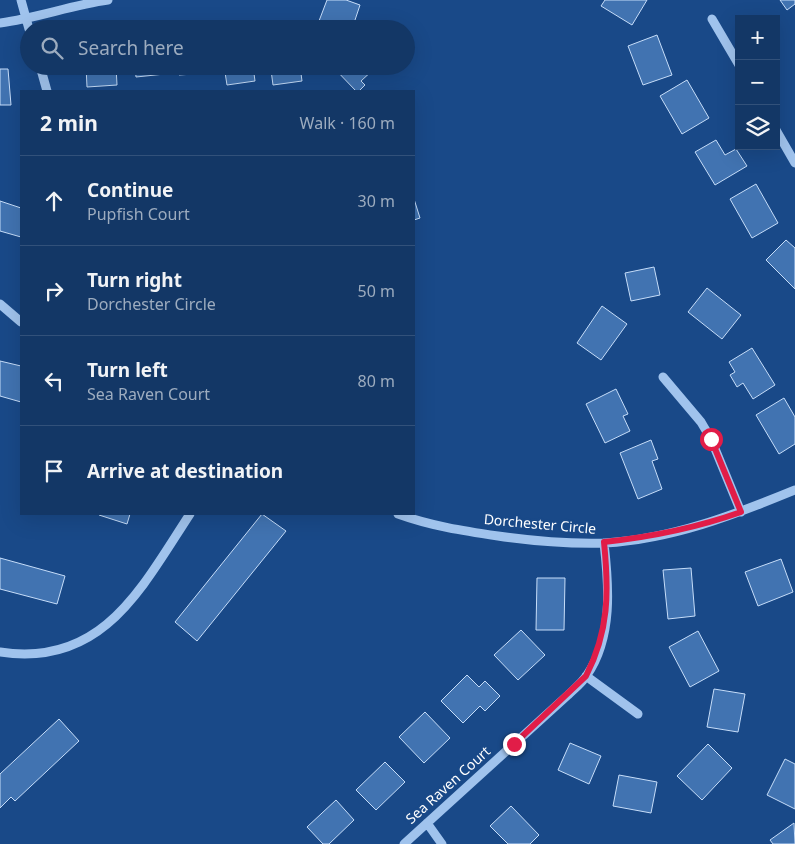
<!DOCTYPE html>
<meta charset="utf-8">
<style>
:root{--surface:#133766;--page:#20426f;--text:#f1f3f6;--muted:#9dacbf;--line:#32517a}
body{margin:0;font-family:"Noto Sans",sans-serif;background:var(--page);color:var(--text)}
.controls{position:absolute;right:15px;top:15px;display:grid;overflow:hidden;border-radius:0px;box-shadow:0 5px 20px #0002}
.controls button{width:45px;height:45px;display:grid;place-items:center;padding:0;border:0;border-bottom:1px solid var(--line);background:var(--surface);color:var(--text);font:25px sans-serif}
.stop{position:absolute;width:15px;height:15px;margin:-11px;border:4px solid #e11d48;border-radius:50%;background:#fff}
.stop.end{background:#e11d48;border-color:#fff;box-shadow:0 1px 5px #0008}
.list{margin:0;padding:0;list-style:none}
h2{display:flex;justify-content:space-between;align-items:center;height:65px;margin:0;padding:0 20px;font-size:21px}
h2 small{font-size:16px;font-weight:400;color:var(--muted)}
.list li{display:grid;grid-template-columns:32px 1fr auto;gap:15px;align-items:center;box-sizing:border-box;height:90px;padding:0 20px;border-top:1px solid var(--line)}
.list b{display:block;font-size:19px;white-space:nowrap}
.list p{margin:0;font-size:16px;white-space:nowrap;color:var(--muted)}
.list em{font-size:16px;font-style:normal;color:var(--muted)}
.icon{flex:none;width:28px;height:28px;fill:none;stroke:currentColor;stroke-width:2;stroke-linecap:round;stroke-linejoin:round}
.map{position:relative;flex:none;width:795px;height:844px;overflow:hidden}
.search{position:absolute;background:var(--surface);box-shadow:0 5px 20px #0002;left:20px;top:20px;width:395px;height:55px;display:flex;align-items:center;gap:12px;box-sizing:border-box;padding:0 18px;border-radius:28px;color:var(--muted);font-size:19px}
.panel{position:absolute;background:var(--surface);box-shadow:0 5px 20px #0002;left:20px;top:90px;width:395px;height:425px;border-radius:0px}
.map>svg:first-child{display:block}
.building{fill:#4173b1;stroke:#c6ddf9}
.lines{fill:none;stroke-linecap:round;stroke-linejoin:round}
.minor{stroke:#a0c3ed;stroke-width:9}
.route{stroke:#e11d48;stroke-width:6}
.labels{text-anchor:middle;stroke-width:5;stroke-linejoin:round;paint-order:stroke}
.street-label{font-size:14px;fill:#fff;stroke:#194988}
</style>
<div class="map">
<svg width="795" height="844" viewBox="0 0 795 844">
<rect width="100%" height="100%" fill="#194988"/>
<path class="building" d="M 327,0 L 346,0 L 360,5 L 352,29 L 343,29 L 319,21 Z
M 605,0 L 647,0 L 632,25 L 601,6 Z
M 780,0 L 795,0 L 795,4 L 787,10 Z
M 657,35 L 672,75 L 643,85 L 628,46 Z
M 86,66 L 116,66 L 117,85 L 87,87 Z
M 135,66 L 164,66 L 165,74 L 136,77 Z
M 178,66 L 207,66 L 208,73 L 179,75 Z
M 224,66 L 253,66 L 255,81 L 227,85 Z
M 265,66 L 300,66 L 302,81 L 273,85 L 271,70 L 265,71 Z
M 332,66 L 371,66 L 374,69 L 361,81 L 365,85 L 359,91 L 356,91 Z
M 0,69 L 8,69 L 11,105 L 0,105 Z
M 687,80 L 709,118 L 682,134 L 660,96 Z
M 716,140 L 725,155 L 736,149 L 747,166 L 715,185 L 695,152 Z
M 756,184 L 778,223 L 752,238 L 730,199 Z
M 414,199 L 420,218 L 414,220 Z
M 0,201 L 21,208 L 21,237 L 0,231 Z
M 786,240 L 795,248 L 795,289 L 766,260 Z
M 654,267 L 660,295 L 631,301 L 625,273 Z
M 707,288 L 741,315 L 722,339 L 688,312 Z
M 602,306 L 627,324 L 601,360 L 577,343 Z
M 752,348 L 775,385 L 753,399 L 743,383 L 737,387 L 730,375 L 735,372 L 729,362 Z
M 0,361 L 21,366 L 21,402 L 0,396 Z
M 616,389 L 628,414 L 623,416 L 630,431 L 605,443 L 586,404 Z
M 784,398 L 795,417 L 795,444 L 779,454 L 756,415 Z
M 651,440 L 658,459 L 652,461 L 662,489 L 638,499 L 620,453 Z
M 99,514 L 130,514 L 127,524 L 99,515 Z
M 262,514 L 286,531 L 197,641 L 175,622 Z
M 0,558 L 65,576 L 57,604 L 0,589 Z
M 781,559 L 793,592 L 758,606 L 745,572 Z
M 691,568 L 695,616 L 668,619 L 663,570 Z
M 537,578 L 565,578 L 564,630 L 536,630 Z
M 521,630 L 545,655 L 518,680 L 494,655 Z
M 698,631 L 719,671 L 690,687 L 669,647 Z
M 467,675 L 479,687 L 485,681 L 500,696 L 485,711 L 480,706 L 463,723 L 441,701 Z
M 714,689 L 745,694 L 738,732 L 707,727 Z
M 425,712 L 450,738 L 424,763 L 399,737 Z
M 59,719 L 79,741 L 15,801 L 11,797 L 0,808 L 0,774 Z
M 570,743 L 601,756 L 589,784 L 558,770 Z
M 708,744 L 732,768 L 702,800 L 677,776 Z
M 785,759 L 795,764 L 795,809 L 767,795 Z
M 385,762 L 405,782 L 376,810 L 356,790 Z
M 619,775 L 657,782 L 651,813 L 613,806 Z
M 336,800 L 354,820 L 329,844 L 323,844 L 307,827 Z
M 511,806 L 539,835 L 530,844 L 508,844 L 490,826 Z
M 794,823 L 795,844 L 773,844 L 770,840 Z"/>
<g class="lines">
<path class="minor" d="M 21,0 L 29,29
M 712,19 L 739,65
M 0,23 C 37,18 72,5 108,0
M 40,66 L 47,91
M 776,130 L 795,163
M 0,304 L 21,322
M 663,377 L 701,422 L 711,439 L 741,512
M 398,514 C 431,526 464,531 498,536 C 533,541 570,544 605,543 C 672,539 734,515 795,490
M 0,652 C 103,668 142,587 190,514
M 586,676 L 638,714
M 427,823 L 442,844
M 404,844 L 568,695 C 574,689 582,683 587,675 C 613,637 609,586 604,543"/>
</g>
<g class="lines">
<path class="route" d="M 514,744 L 586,676 C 609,631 609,592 604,542 C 651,537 696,528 741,512 L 711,439"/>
</g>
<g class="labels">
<g class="street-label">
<text transform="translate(540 524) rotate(5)" y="5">Dorchester Circle</text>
<text transform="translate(448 785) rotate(-42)" y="5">Sea Raven Court</text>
</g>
</g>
</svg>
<div class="controls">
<button>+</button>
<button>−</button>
<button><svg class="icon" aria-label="layers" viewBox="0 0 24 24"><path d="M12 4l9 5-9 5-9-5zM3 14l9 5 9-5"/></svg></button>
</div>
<div class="stop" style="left:711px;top:439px"></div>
<div class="stop end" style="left:514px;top:744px"></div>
<div class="search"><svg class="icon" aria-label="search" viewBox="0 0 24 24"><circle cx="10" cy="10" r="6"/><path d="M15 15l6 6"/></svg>Search here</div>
<section class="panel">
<h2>2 min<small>Walk · 160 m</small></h2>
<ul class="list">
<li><svg class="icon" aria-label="ahead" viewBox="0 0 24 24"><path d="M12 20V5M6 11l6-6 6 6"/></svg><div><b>Continue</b><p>Pupfish Court</p></div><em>30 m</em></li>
<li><svg class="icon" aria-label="right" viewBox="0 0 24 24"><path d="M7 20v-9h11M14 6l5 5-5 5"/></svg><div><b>Turn right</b><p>Dorchester Circle</p></div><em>50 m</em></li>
<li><svg class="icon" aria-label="left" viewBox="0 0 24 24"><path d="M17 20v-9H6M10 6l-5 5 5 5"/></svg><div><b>Turn left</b><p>Sea Raven Court</p></div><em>80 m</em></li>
<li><svg class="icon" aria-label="arrive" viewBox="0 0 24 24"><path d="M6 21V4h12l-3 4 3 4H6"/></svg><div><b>Arrive at destination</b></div></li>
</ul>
</section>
</div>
